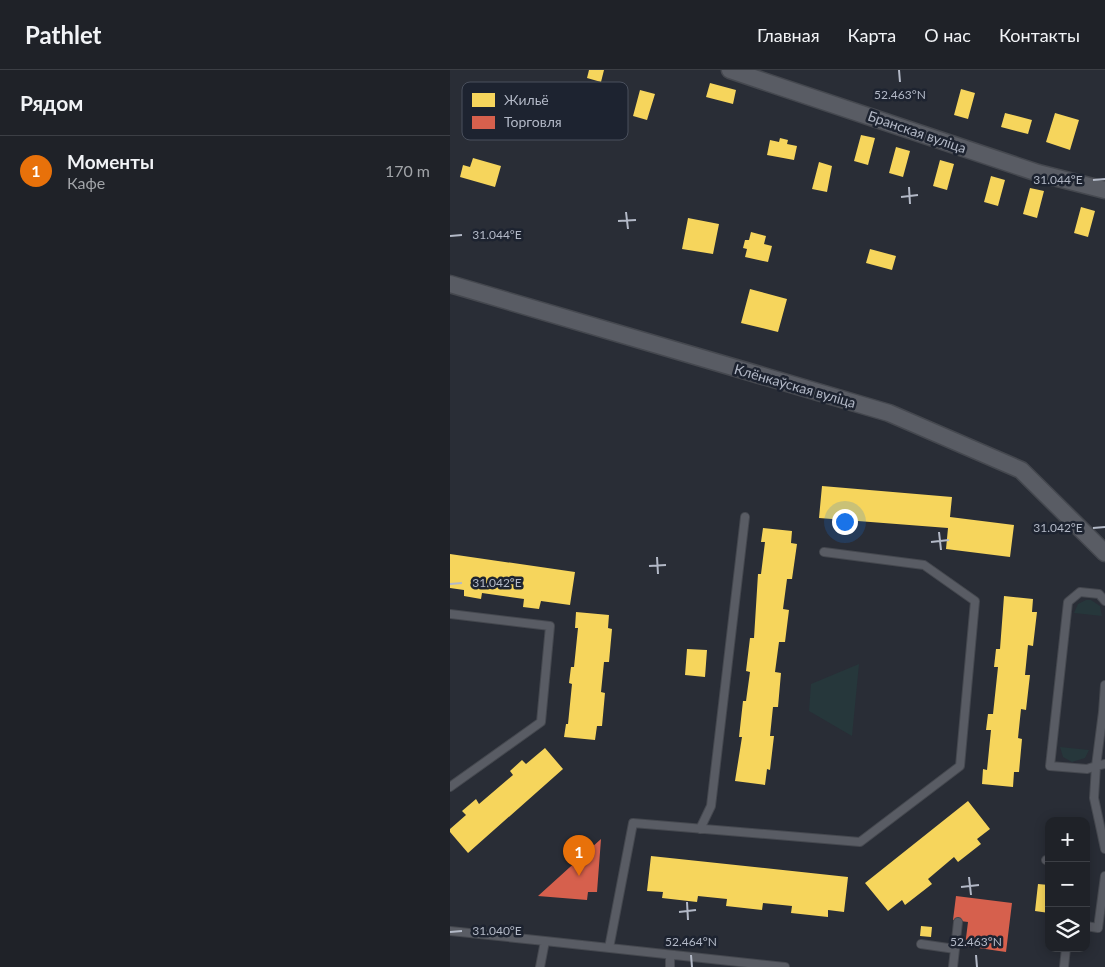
<!DOCTYPE html>
<html lang="ru">
<meta charset="utf-8">
<style>
:root{--surface:#1f2228;--page:#272a30;--text:#f1f3f6;--muted:#a1a4a8;--line:#3c3f45;--accent:#838894}
body{margin:0;font-family:Lato,sans-serif;background:var(--page);color:var(--text)}
.controls{position:absolute;right:15px;bottom:15px;display:grid;overflow:hidden;border-radius:10px;box-shadow:0 2px 12px #0003}
.controls button{width:45px;height:45px;display:grid;place-items:center;padding:0;border:0;border-bottom:1px solid var(--line);background:var(--surface);color:var(--text);font:25px sans-serif}
.you{position:absolute;left:394px;top:451px;width:18px;height:18px;margin:-12px;border:4px solid #fff;border-radius:50%;background:#1a73e8;box-shadow:0 0 0 8px #1a73e833}
.badge{display:grid;place-items:center;width:32px;height:32px;border-radius:50%;background:var(--accent);color:#fff;font-size:16px;font-weight:700}
.pin{position:absolute;translate:-50% -41px;filter:drop-shadow(0 1px 2px #0008)}
.pin::after{content:'';position:absolute;top:26px;width:18px;height:15px;background:inherit;clip-path:polygon(0 0,100% 0,50% 100%)}
.list{margin:0;padding:0;list-style:none}
h2{display:flex;justify-content:space-between;align-items:center;height:65px;margin:0;padding:0 20px;font-size:21px}
h2 small{font-size:16px;font-weight:400;color:var(--muted)}
.list li{display:grid;grid-template-columns:32px 1fr auto;gap:15px;align-items:center;box-sizing:border-box;height:70px;padding:0 20px;border-top:1px solid var(--line)}
.list b{display:block;font-size:19px;white-space:nowrap}
.list p{margin:0;font-size:16px;white-space:nowrap;color:var(--muted)}
.list em{font-size:16px;font-style:normal;color:var(--muted)}
.icon{flex:none;width:28px;height:28px;fill:none;stroke:currentColor;stroke-width:2;stroke-linecap:round;stroke-linejoin:round}
.map{position:relative;flex:none;width:655px;height:897px;overflow:hidden}
header{display:flex;align-items:center;gap:30px;box-sizing:border-box;height:70px;padding:0 25px;background:var(--surface);border-bottom:1px solid var(--line)}
header strong{font-size:24px}
nav{display:flex;gap:28px;margin-inline-start:auto;font-size:18px}
main{display:flex}
aside{flex:1;background:var(--surface)}
.map>svg:first-child{display:block}
.green{fill:#26373b}
.homes{fill:#f6d55c}
.shops{fill:#d6604d}
.lines{fill:none;stroke-linecap:round;stroke-linejoin:round}
.service-casing{stroke:#45484f;stroke-width:10}
.minor-casing{stroke:#45484f;stroke-width:19}
.service{stroke:#595c64;stroke-width:8}
.minor{stroke:#595c64;stroke-width:16}
.ticks{fill:none;stroke:#b3b9c7;stroke-width:2}
.labels{text-anchor:middle;stroke-width:5;stroke-linejoin:round;paint-order:stroke}
.street-label{font-size:14px;fill:#b3b9c7;stroke:#1d2330}
.key{fill:#1d2330;stroke:#4a505d;stroke-width:1}
.key-label{font-size:14px;fill:#b3b9c7}
.ticks-label{font-size:12px;text-anchor:middle;fill:#b3b9c7;stroke:#1d2330;stroke-width:5;stroke-linejoin:round;paint-order:stroke}
</style>
<header>
<strong>Pathlet</strong>
<nav><a>Главная</a><a>Карта</a><a>О нас</a><a>Контакты</a></nav>
</header>
<main>
<aside>
<h2>Рядом<small></small></h2>
<ul class="list">
<li><span class="badge" style="background:#e8710a">1</span><div><b>Моменты</b><p>Кафе</p></div><em>170 m</em></li>
</ul>
</aside>
<div class="map">
<svg width="655" height="897" viewBox="0 0 655 897">
<rect width="100%" height="100%" fill="#292d36"/>
<path class="green" d="M 636,530 L 641,530 L 650,536 L 652,546 L 624,543 L 628,534 Z
M 409,594 L 402,666 L 359,641 L 361,614 Z
M 610,677 L 639,680 L 635,688 L 622,692 L 613,687 Z"/>
<path class="homes" d="M 139,0 L 154,0 L 151,12 L 137,8 Z
M 260,13 L 286,20 L 283,34 L 256,27 Z
M 511,19 L 525,23 L 518,49 L 504,45 Z
M 190,20 L 205,24 L 197,50 L 183,46 Z
M 555,43 L 582,50 L 578,64 L 551,57 Z
M 605,43 L 629,50 L 620,80 L 596,72 Z
M 411,65 L 425,68 L 418,95 L 404,91 Z
M 330,68 L 338,70 L 337,74 L 347,76 L 344,90 L 317,85 L 320,70 L 329,72 Z
M 446,77 L 460,81 L 453,107 L 439,103 Z
M 23,88 L 51,96 L 45,117 L 10,107 L 13,95 L 20,97 Z
M 490,90 L 504,94 L 497,120 L 483,116 Z
M 369,92 L 382,96 L 377,122 L 362,119 Z
M 541,106 L 555,110 L 548,136 L 534,132 Z
M 580,118 L 594,121 L 587,148 L 573,144 Z
M 631,137 L 645,141 L 638,167 L 624,163 Z
M 238,148 L 269,154 L 263,184 L 232,179 Z
M 301,162 L 316,166 L 314,174 L 322,176 L 318,192 L 295,187 L 297,179 L 293,178 L 295,170 L 299,170 Z
M 420,179 L 446,186 L 442,200 L 416,193 Z
M 300,219 L 337,229 L 328,262 L 291,253 Z
M 372,416 L 502,427 L 500,447 L 564,455 L 560,487 L 496,479 L 498,458 L 369,448 Z
M 313,458 L 342,461 L 341,473 L 347,474 L 342,509 L 337,509 L 333,539 L 339,540 L 335,572 L 329,572 L 325,602 L 331,603 L 328,637 L 323,637 L 320,666 L 324,666 L 320,700 L 317,699 L 315,715 L 285,711 L 292,667 L 289,667 L 293,631 L 296,631 L 300,602 L 296,601 L 300,568 L 304,568 L 308,504 L 311,504 L 315,472 L 311,472 Z
M 0,484 L 125,502 L 120,535 L 91,531 L 89,539 L 73,537 L 74,529 L 32,523 L 31,529 L 14,526 L 14,520 L 0,518 Z
M 554,526 L 583,529 L 582,542 L 587,542 L 583,576 L 578,575 L 575,605 L 580,605 L 576,640 L 571,639 L 568,668 L 572,669 L 569,702 L 564,702 L 563,717 L 532,714 L 533,699 L 537,700 L 541,660 L 536,660 L 538,644 L 543,644 L 548,597 L 544,597 L 546,579 L 550,579 Z
M 126,542 L 159,545 L 158,558 L 162,559 L 159,592 L 154,592 L 151,622 L 155,623 L 152,656 L 147,656 L 145,670 L 114,667 L 116,654 L 118,654 L 122,614 L 119,613 L 121,597 L 124,597 L 128,558 L 125,558 Z
M 237,579 L 257,580 L 255,607 L 235,605 Z
M 95,678 L 113,699 L 18,783 L 0,762 L 0,759 L 16,745 L 12,741 L 26,729 L 29,734 L 63,705 L 60,701 L 72,690 L 76,694 Z
M 518,731 L 540,759 L 527,769 L 531,774 L 508,792 L 504,787 L 478,809 L 482,814 L 455,835 L 452,830 L 438,841 L 415,813 Z
M 201,786 L 398,807 L 394,842 L 378,840 L 378,847 L 341,843 L 342,836 L 313,833 L 312,840 L 276,836 L 277,829 L 248,826 L 247,832 L 212,828 L 213,822 L 197,821 Z
M 588,814 L 599,815 L 599,843 L 585,841 Z
M 471,856 L 482,857 L 481,867 L 470,866 Z"/>
<path class="shops" d="M 151,769 L 147,822 L 138,822 L 137,830 L 88,826 Z
M 506,826 L 562,833 L 556,882 L 515,876 L 518,852 L 503,850 Z"/>
<g class="lines">
<g class="service-casing">
<path id="service" d="M 0,544 L 100,556 L 91,652 L 0,717
M 655,615 L 653,642 L 655,641
M 653,642 L 646,696 L 637,699 L 600,696 L 618,532 L 630,522 L 649,524 L 655,531
M 655,694 L 646,696 L 644,728 L 655,779
M 250,759 L 261,736 L 295,447
M 596,790 L 599,791
M 636,856 L 648,858 L 655,806
M 0,861 L 95,871 L 90,897
M 95,871 L 335,897
M 471,874 L 505,879
M 159,878 L 183,753 L 410,772 L 510,696 L 525,531 L 474,495 L 374,482
M 220,897 L 220,886
M 503,897 L 508,852
M 614,897 L 616,878"/>
</g>
<g class="minor-casing">
<path id="minor" d="M 280,0 L 588,103 L 655,120
M 0,214 L 439,343 L 571,400 L 655,483"/>
</g>
<use href="#service" class="service"/>
<use href="#minor" class="minor"/>
</g>
<path class="ticks" d="M 449,0 L 450,12M 643,110 L 655,109M 459,117 L 460,134M 451,127 L 468,125M 176,142 L 178,159M 168,151 L 186,150M 0,166 L 12,165M 643,458 L 655,457M 489,462 L 491,480M 481,472 L 499,470M 207,487 L 208,504M 199,496 L 216,495M 0,514 L 12,513M 519,807 L 521,825M 511,817 L 529,815M 237,832 L 238,850M 229,842 L 246,840M 0,862 L 12,861M 241,885 L 242,897M 526,885 L 527,897"/>
<g class="labels">
<g class="street-label">
<text transform="translate(467 62) rotate(19)" y="5">Бранская вуліца</text>
<text transform="translate(345 316) rotate(16)" y="5">Клёнкаўская вуліца</text>
</g>
</g>
<rect x="12" y="12" width="166" height="58" rx="8" class="key"/>
<rect x="22" y="23" width="23" height="14" fill="#f6d55c"/>
<rect x="22" y="46" width="23" height="13" fill="#d6604d"/>
<g class="key-label">
<text x="54" y="35">Жильё</text>
<text x="54" y="57">Торговля</text>
</g>
<g class="ticks-label">
<text x="450" y="29">52.463°N</text>
<text x="608" y="114">31.044°E</text>
<text x="47" y="169">31.044°E</text>
<text x="608" y="462">31.042°E</text>
<text x="47" y="517">31.042°E</text>
<text x="47" y="865">31.040°E</text>
<text x="241" y="876">52.464°N</text>
<text x="526" y="876">52.463°N</text>
</g>
</svg>
<div class="controls">
<button>+</button>
<button>−</button>
<button><svg class="icon" aria-label="layers" viewBox="0 0 24 24"><path d="M12 4l9 5-9 5-9-5zM3 14l9 5 9-5"/></svg></button>
</div>
<div class="you"></div>
<div class="pin badge" style="left:129px;top:806px;background:#e8710a">1</div>
</div>
</main>
